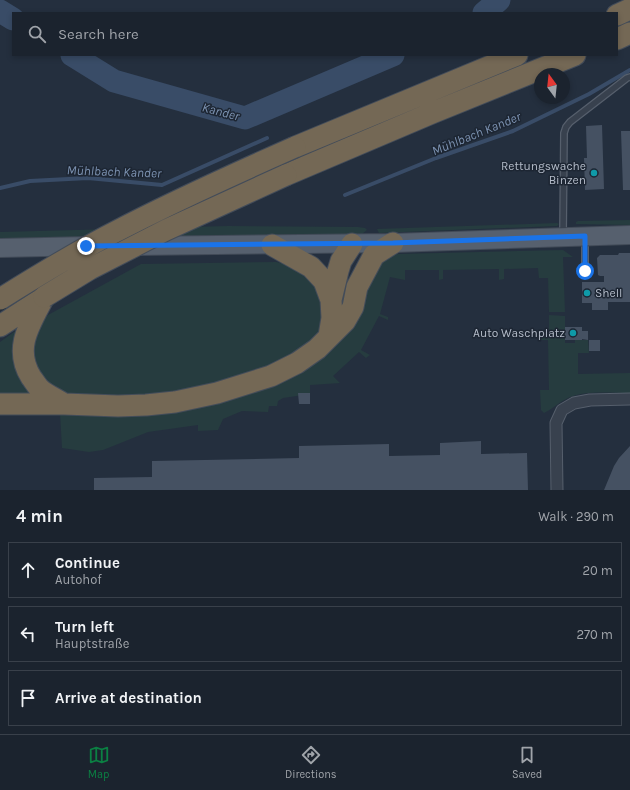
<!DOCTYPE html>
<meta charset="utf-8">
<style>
:root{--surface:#1b232e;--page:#282f3a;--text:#f1f3f6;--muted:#a0a4aa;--line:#39404a;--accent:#0b8043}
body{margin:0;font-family:Karla,sans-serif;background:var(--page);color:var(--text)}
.compass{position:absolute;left:534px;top:68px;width:36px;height:36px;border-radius:50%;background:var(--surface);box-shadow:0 2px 6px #0003;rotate:345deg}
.stop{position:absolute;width:12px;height:12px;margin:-9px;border:3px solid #1a73e8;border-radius:50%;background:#fff}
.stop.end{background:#1a73e8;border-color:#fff;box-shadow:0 1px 4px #0008}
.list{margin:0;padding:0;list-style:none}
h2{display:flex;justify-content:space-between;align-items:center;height:52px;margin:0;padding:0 16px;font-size:17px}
h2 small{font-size:13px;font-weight:400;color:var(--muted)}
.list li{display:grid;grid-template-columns:26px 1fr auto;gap:12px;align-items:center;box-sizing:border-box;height:56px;margin:0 8px 8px;padding:0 8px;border:1px solid var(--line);border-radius:0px}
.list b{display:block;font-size:15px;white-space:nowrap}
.list p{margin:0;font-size:13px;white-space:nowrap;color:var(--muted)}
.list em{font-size:13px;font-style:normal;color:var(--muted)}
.icon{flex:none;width:22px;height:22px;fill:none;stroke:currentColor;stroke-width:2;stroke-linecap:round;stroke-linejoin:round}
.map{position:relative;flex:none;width:630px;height:490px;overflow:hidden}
.search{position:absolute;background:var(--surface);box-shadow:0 2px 6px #0003;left:12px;right:12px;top:12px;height:44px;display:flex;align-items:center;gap:10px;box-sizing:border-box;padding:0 14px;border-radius:0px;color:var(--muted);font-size:15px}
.sheet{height:244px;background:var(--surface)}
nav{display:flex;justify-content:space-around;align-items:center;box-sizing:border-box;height:56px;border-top:1px solid var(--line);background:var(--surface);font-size:11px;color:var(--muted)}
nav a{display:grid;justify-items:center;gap:2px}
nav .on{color:var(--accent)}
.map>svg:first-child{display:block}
.green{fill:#263c3f}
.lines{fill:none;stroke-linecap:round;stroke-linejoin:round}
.stream{stroke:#394c67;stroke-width:4}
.river{stroke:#394c67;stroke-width:23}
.building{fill:#455162}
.lane-casing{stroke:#565f6c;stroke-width:8}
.street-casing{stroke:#565f6c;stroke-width:13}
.primary-casing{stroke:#414a57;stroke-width:20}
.highway-casing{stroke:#434c59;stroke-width:23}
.lane{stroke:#38414e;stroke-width:5.5}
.street{stroke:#38414e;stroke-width:11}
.primary{stroke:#56606e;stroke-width:18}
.highway{stroke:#746855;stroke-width:21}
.highway-bridge-casing{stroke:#434c59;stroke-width:23;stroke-linecap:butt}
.highway-bridge{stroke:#746855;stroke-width:21}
.route{stroke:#1a73e8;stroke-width:5}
.culture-dot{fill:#0f9aa8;stroke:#1d2633;stroke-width:1.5}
.labels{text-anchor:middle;stroke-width:3;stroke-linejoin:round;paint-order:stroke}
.poi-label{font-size:12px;fill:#b4bcc9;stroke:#1d2633;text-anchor:end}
.water-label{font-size:13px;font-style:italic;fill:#7c92b1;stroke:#1d2633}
</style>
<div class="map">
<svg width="630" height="490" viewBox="0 0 630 490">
<rect width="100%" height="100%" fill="#242f3e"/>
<path class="green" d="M 630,220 L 630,225 L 576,224 L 576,222 L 578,221 Z
M 557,223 L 559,224 L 557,226 L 379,233 L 377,229 Z
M 228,226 L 358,227 L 365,228 L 367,230 L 362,234 L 0,239 L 0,232 Z
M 563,250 L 573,257 L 563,257 L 565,312 L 549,312 L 548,278 L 539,278 L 538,268 L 504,269 L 504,279 L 499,280 L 499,269 L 443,270 L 443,279 L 439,280 L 439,270 L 405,270 L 405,280 L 390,277 L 380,314 L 388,317 L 388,320 L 379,316 L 361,350 L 370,355 L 366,358 L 359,352 L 333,376 L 340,383 L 310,385 L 310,394 L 283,398 L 278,401 L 277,406 L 269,406 L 268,412 L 242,411 L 223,419 L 218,430 L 198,431 L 198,425 L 148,432 L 103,450 L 89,452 L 62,448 L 60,413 L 287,378 L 313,365 L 334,348 L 351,325 L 365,280 L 388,256 L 398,254 Z
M 276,262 L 289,265 L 307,275 L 321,296 L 322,324 L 313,343 L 276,367 L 165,397 L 65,398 L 38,379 L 30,344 L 39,324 L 48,315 L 141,264 Z
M 549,315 L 565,316 L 565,343 L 575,343 L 575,340 L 588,340 L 589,353 L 578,353 L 578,374 L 630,373 L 630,393 C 612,393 584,390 568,398 C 559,402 553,409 544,413 L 541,410 L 540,390 L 549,390 L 548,340 L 539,340 L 539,332 L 549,332 Z
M 21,327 L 38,394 L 0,397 L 0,342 Z"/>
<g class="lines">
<path class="stream" d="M 0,188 L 30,181 L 88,178 L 162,185 L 267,138
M 345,195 L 436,158 L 513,131 L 589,94 L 630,70"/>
<path class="river" d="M 0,11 L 13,19
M 484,13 L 499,0
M 72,55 L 114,81 L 245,118 L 393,55"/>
</g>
<path class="building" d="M 602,125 L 604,189 L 585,190 L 584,158 L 587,158 L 586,126 Z
M 621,131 L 630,131 L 630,190 L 623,190 Z
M 619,253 L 630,253 L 630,302 L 608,302 L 608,310 L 592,310 L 592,303 L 582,303 L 582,282 L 604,282 L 604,276 L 600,276 L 598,275 L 597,258 L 600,255 L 618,255 Z
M 565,327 L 582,327 L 582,340 L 565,340 Z
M 582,331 L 588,331 L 588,340 L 582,339 Z
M 589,340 L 600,340 L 600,351 L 589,351 Z
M 298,393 L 310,393 L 310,404 L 299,404 Z
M 481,441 L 481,454 L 527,453 L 528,490 L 94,490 L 94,478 L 152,477 L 152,461 L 299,458 L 299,446 L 389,444 L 389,456 L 440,455 L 440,443 Z
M 630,446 L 630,490 L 604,490 L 614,466 L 619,458 Z"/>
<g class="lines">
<g class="lane-casing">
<path id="lane" d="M 563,235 L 564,133 L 566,127 L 570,122 L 627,78 L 630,77
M 585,271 L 585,238"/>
</g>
<g class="street-casing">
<path id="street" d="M 557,490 L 556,423 L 562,410 L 574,403 L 590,400 L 630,399"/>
</g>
<g class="primary-casing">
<path id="primary" d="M 135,246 L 393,243 L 630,235
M 0,248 L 89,246"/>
</g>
<g class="highway-casing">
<path id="highway" d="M 617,15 L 630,9
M 617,39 L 630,33
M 295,147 L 517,55
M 286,175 L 432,113 L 575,55
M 272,245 L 311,267 L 324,281 L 331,300
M 44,297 C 30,324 13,348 31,377 C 34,381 37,386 40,389 C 46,395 57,399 64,404
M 0,326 L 43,298
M 329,336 L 332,318 L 331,300 L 338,271 L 341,261 L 352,244
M 0,404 L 64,404 L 118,406 L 146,405 L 175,402 L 217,393 L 271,376 L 297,363 L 317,349 L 345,321 L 353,307 L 357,287 L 374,255 L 393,243"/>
</g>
<use href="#lane" class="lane"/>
<use href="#street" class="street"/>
<use href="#primary" class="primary"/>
<use href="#highway" class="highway"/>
<g class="highway-bridge-casing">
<path id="highway-bridge" d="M 44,297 L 90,269 L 166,230 L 286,175
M 0,299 C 37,276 74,253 113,233 C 172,202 234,174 295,147"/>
</g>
<use href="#highway-bridge" class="highway-bridge"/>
</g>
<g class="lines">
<path class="route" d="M 86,246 L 393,243 L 585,236 L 585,271"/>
</g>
<g class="culture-dot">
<circle cx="594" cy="173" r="4"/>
<circle cx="587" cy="293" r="4"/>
<circle cx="573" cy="333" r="4"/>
</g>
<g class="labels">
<g class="poi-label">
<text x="586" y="170">Rettungswache<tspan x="586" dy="14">Binzen</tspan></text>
<text x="595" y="297" text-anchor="start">Shell</text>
<text x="565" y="337">Auto Waschplatz</text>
</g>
<g class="water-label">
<text transform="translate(221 111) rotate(15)" y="5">Kander</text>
<text transform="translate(476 133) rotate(-22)" y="5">Mühlbach Kander</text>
<text transform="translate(114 171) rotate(2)" y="5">Mühlbach Kander</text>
</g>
</g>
</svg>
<svg class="compass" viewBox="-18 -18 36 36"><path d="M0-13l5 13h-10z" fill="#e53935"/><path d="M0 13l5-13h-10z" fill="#a0a4aa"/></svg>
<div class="stop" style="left:585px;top:271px"></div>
<div class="stop end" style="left:86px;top:246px"></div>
<div class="search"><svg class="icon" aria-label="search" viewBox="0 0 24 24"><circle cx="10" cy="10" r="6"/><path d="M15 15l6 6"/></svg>Search here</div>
</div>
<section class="sheet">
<h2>4 min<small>Walk · 290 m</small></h2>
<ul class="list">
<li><svg class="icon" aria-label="ahead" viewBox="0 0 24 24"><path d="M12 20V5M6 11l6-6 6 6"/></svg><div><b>Continue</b><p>Autohof</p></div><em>20 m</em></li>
<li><svg class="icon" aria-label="left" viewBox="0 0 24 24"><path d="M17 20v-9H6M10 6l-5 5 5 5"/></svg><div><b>Turn left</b><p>Hauptstraße</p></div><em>270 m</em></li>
<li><svg class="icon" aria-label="arrive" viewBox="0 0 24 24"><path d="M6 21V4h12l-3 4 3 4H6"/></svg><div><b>Arrive at destination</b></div></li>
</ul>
</section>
<nav>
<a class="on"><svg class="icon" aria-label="map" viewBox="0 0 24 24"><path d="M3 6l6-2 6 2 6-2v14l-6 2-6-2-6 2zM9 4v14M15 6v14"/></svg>Map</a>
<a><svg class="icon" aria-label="directions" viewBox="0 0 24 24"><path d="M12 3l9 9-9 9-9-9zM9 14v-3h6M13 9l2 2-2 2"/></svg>Directions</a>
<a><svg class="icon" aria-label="saved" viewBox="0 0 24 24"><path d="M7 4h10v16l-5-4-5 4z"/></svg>Saved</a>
</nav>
